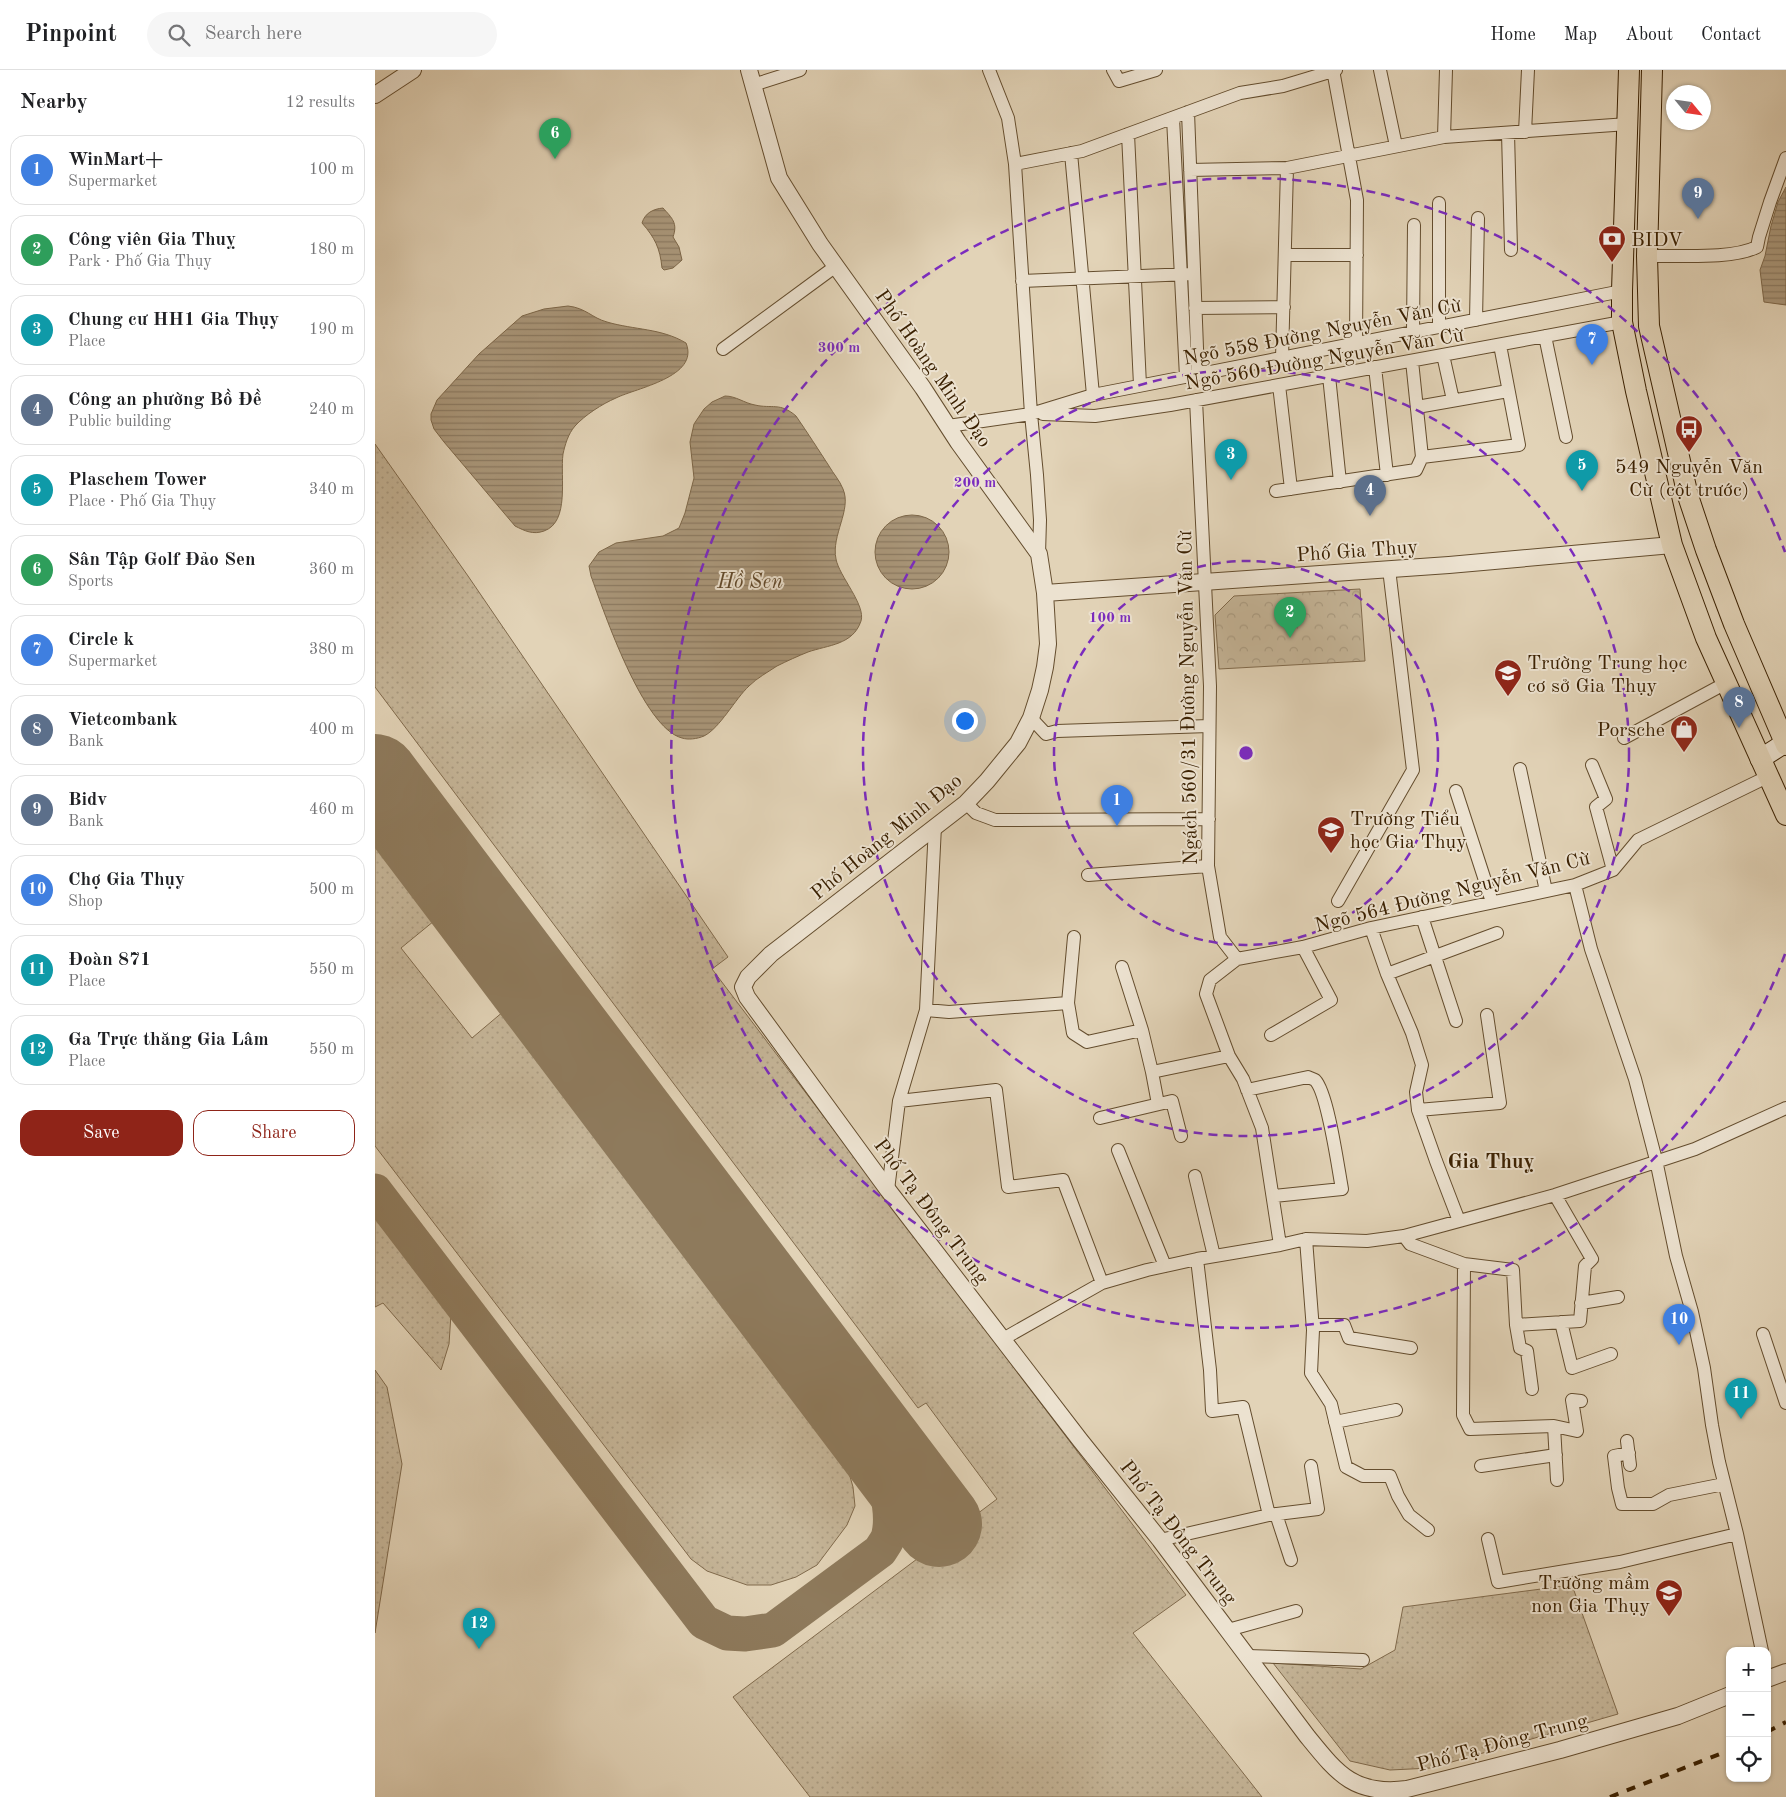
<!DOCTYPE html>
<meta charset="utf-8">
<style>
:root{--surface:#fff;--page:#f6f6f6;--text:#202124;--muted:#757577;--line:#e0e0e0;--accent:#8f2418}
body{margin:0;font-family:"Old Standard TT",serif;background:var(--page);color:var(--text)}
.controls{position:absolute;right:15px;bottom:15px;display:grid;overflow:hidden;border-radius:10px;box-shadow:0 1px 4px #0004}
.controls button{width:45px;height:45px;display:grid;place-items:center;padding:0;border:0;border-bottom:1px solid var(--line);background:var(--surface);color:var(--text);font:25px sans-serif}
.compass{position:absolute;left:1291px;top:15px;width:45px;height:45px;border-radius:50%;background:var(--surface);box-shadow:0 1px 4px #0004;rotate:119deg}
.you{position:absolute;left:589px;top:650px;width:18px;height:18px;margin:-12px;border:4px solid #fff;border-radius:50%;background:#1a73e8;box-shadow:0 0 0 8px #1a73e833}
.badge{display:grid;place-items:center;width:32px;height:32px;border-radius:50%;background:var(--accent);color:#fff;font-size:16px;font-weight:700}
.pin{position:absolute;translate:-50% -41px;filter:drop-shadow(0 1px 2px #0008)}
.pin::after{content:'';position:absolute;top:26px;width:18px;height:15px;background:inherit;clip-path:polygon(0 0,100% 0,50% 100%)}
.list{margin:0;padding:0;list-style:none}
h2{display:flex;justify-content:space-between;align-items:center;height:65px;margin:0;padding:0 20px;font-size:21px}
h2 small{font-size:16px;font-weight:400;color:var(--muted)}
.list li{display:grid;grid-template-columns:32px 1fr auto;gap:15px;align-items:center;box-sizing:border-box;height:70px;margin:0 10px 10px;padding:0 10px;border:1px solid var(--line);border-radius:15px}
.list b{display:block;font-size:19px;white-space:nowrap}
.list p{margin:0;font-size:16px;white-space:nowrap;color:var(--muted)}
.list em{font-size:16px;font-style:normal;color:var(--muted)}
.actions{display:flex;gap:10px;padding:15px 20px}
.actions a{flex:1;padding:11px 0;border:1px solid var(--accent);border-radius:15px;text-align:center;font-size:18px;color:var(--accent)}
.actions .main{background:var(--accent);color:#fff}
.icon{flex:none;width:28px;height:28px;fill:none;stroke:currentColor;stroke-width:2;stroke-linecap:round;stroke-linejoin:round}
.map{position:relative;flex:none;width:1411px;height:1727px;overflow:hidden}
header{display:flex;align-items:center;gap:30px;box-sizing:border-box;height:70px;padding:0 25px;background:var(--surface);border-bottom:1px solid var(--line)}
header strong{font-size:24px}
nav{display:flex;gap:28px;margin-inline-start:auto;font-size:18px}
.search{width:350px;height:45px;background:var(--page);display:flex;align-items:center;gap:12px;box-sizing:border-box;padding:0 18px;border-radius:28px;color:var(--muted);font-size:19px}
main{display:flex}
aside{flex:1;background:var(--surface)}
.map>svg:first-child{display:block}
.grass{fill:url(#grass-dots);stroke:#806a4c}
.park{fill:url(#park-crowns);stroke:#806a4c}
.water{fill:url(#water-rules);stroke:#7d6749}
.lines{fill:none;stroke-linecap:round;stroke-linejoin:round}
.taxiway{stroke:#8e7a5c;stroke-width:35}
.runway{stroke:#8e7a5c;stroke-width:86}
.minor-casing{stroke:#644d2e;stroke-width:14}
.tertiary-casing{stroke:#644d2e;stroke-width:18}
.secondary-casing{stroke:#3a2001;stroke-width:21}
.primary-casing{stroke:#3a2001;stroke-width:22}
.minor{stroke:#ece2d0;stroke-width:12}
.tertiary{stroke:#ece2d0;stroke-width:16}
.secondary{stroke:#ece2d0;stroke-width:19}
.primary{stroke:#e2d3b7;stroke-width:20}
.rail{stroke:#3a2001;stroke-width:4;stroke-dasharray:9 9;stroke-linecap:butt}
.ring{fill:none;stroke:#7b2cbf;stroke-width:2.5;stroke-dasharray:9 6}
.labels{text-anchor:middle;stroke-width:4;stroke-linejoin:round;paint-order:stroke}
.poi-label{font-size:20px;fill:#3a2001;stroke:#ece2d0;text-anchor:start}
.street-label{font-size:20px;fill:#3a2001;stroke:#ece2d0}
.water-label{font-size:21px;font-style:italic;fill:#61492b;stroke:#ece2d0}
.neighbourhood-label{font-size:21px;font-weight:bold;fill:#3a2001;stroke:#ece2d0}
.centre{fill:#7b2cbf;stroke:#ece2d0;stroke-width:2.5}
.ring-label{font-size:15px;text-anchor:middle;font-weight:bold;fill:#7b2cbf;stroke:#ece2d0;stroke-width:4;stroke-linejoin:round;paint-order:stroke}
</style>
<header>
<strong>Pinpoint</strong>
<div class="search"><svg class="icon" aria-label="search" viewBox="0 0 24 24"><circle cx="10" cy="10" r="6"/><path d="M15 15l6 6"/></svg>Search here</div>
<nav><a>Home</a><a>Map</a><a>About</a><a>Contact</a></nav>
</header>
<main>
<aside>
<h2>Nearby<small>12 results</small></h2>
<ul class="list">
<li><span class="badge" style="background:#3f7fe0">1</span><div><b>WinMart+</b><p>Supermarket</p></div><em>100 m</em></li>
<li><span class="badge" style="background:#2e9e5b">2</span><div><b>Công viên Gia Thuỵ</b><p>Park · Phố Gia Thụy</p></div><em>180 m</em></li>
<li><span class="badge" style="background:#0f9aa8">3</span><div><b>Chung cư HH1 Gia Thụy</b><p>Place</p></div><em>190 m</em></li>
<li><span class="badge" style="background:#5c6f8a">4</span><div><b>Công an phường Bồ Đề</b><p>Public building</p></div><em>240 m</em></li>
<li><span class="badge" style="background:#0f9aa8">5</span><div><b>Plaschem Tower</b><p>Place · Phố Gia Thụy</p></div><em>340 m</em></li>
<li><span class="badge" style="background:#2e9e5b">6</span><div><b>Sân Tập Golf Đảo Sen</b><p>Sports</p></div><em>360 m</em></li>
<li><span class="badge" style="background:#3f7fe0">7</span><div><b>Circle k</b><p>Supermarket</p></div><em>380 m</em></li>
<li><span class="badge" style="background:#5c6f8a">8</span><div><b>Vietcombank</b><p>Bank</p></div><em>400 m</em></li>
<li><span class="badge" style="background:#5c6f8a">9</span><div><b>Bidv</b><p>Bank</p></div><em>460 m</em></li>
<li><span class="badge" style="background:#3f7fe0">10</span><div><b>Chợ Gia Thụy</b><p>Shop</p></div><em>500 m</em></li>
<li><span class="badge" style="background:#0f9aa8">11</span><div><b>Đoàn 871</b><p>Place</p></div><em>550 m</em></li>
<li><span class="badge" style="background:#0f9aa8">12</span><div><b>Ga Trực thăng Gia Lâm</b><p>Place</p></div><em>550 m</em></li>
</ul>
<div class="actions"><a class="main">Save</a><a>Share</a></div>
</aside>
<div class="map">
<svg width="1411" height="1727" viewBox="0 0 1411 1727">
<defs>
<pattern id="grass-dots" width="8" height="8" patternUnits="userSpaceOnUse" patternTransform="scale(1.25)"><rect width="8" height="8" fill="#c5b598"/><path d="M2 2h.1M6 6h.1" fill="none" stroke="#aa9b81" stroke-width="1.8" stroke-linecap="round"/></pattern>
<pattern id="park-crowns" width="20" height="18" patternUnits="userSpaceOnUse" patternTransform="scale(1.25)"><rect width="20" height="18" fill="#c5b598"/><path d="M2 6a3 3 0 1 1 6 0M12 15a3 3 0 1 1 6 0" fill="none" stroke="#aa9b81"/></pattern>
<pattern id="water-rules" width="6" height="5" patternUnits="userSpaceOnUse" patternTransform="scale(1.25)"><rect width="6" height="5" fill="#a99679"/><path d="M0 2.5h6" fill="none" stroke="#8b7a61"/></pattern>
</defs>
<rect width="100%" height="100%" fill="#e2d3b7"/>
<filter id="stains"><feTurbulence type="fractalNoise" baseFrequency=".004" numOctaves="4"/><feColorMatrix values="0 0 0 0 .2 0 0 0 0 .09 0 0 0 0 .02 0 0 0 .5 -.17"/></filter>
<radialGradient id="worn" r=".72"><stop offset=".6" stop-color="#630" stop-opacity="0"/><stop offset="1" stop-color="#630" stop-opacity=".3"/></radialGradient>
<path class="grass" d="M 0,374 L 93,506 L 353,887 L 337,899 L 811,1525 L 758,1563 L 887,1727 L 435,1727 L 358,1627 L 622,1429 L 551,1333 L 543,1338 L 0,617 Z
M 0,770 L 59,851 L 26,878 L 97,968 L 129,941 L 472,1396 L 478,1417 L 480,1436 L 472,1455 L 442,1495 L 421,1507 L 396,1515 L 372,1515 L 332,1501 L 316,1489 L 0,1076 Z
M 0,1131 L 72,1224 L 76,1244 L 74,1274 L 66,1300 L 8,1233 L 0,1237 Z
M 0,1300 L 12,1317 L 27,1394 L 0,1563 Z
M 1197,1515 L 1243,1644 L 1056,1698 L 1015,1700 L 975,1691 L 898,1593 L 986,1599 L 1020,1580 L 1028,1537 Z"/>
<path class="park" d="M 985,519 L 990,591 L 844,599 L 840,545 L 859,526 Z"/>
<path class="water" d="M 1411,117 L 1411,235 L 1389,232 L 1385,200 L 1390,186 L 1396,156 L 1403,132 Z
M 288,138 C 297,148 303,153 298,167 L 304,177 L 307,190 L 298,198 L 289,200 L 287,198 C 285,178 280,168 267,153 C 270,143 278,139 288,138 Z
M 193,236 C 211,238 217,248 232,252 C 259,260 286,258 311,273 C 325,307 261,318 241,328 C 227,334 210,345 200,356 C 193,364 190,375 188,384 C 185,407 195,452 169,461 C 158,465 150,461 140,456 L 69,372 L 59,359 L 56,350 L 56,344 L 62,330 L 104,284 L 147,246 L 169,239 Z
M 350,326 C 361,326 369,333 380,335 C 397,339 405,332 421,346 C 432,362 443,379 454,396 C 458,403 465,411 468,419 C 477,440 456,465 461,489 C 464,506 491,535 486,551 C 478,575 453,575 433,582 C 423,586 412,591 402,596 C 393,602 382,608 374,616 C 360,629 345,658 329,666 C 322,669 313,670 307,668 C 268,658 229,542 216,506 L 214,496 L 224,482 L 241,473 L 288,466 L 304,458 L 310,443 L 319,408 L 315,372 L 319,354 L 329,339 L 337,332 Z
M500 482a37 37 0 1 1 74 0a37 37 0 1 1-74 0Z"/>
<g class="lines">
<path class="taxiway" d="M 0,1121 L 329,1552 L 352,1563 L 370,1564 L 398,1560 L 505,1481 C 508,1476 513,1470 514,1464 C 521,1431 501,1389 491,1358"/>
<path class="runway" d="M 0,707 L 564,1454"/>
<g class="minor-casing">
<path id="minor" d="M 614,0 L 633,48 L 640,94 L 656,344 L 662,405 L 665,450 L 664,484
M 738,0 L 744,11 L 781,0
M 958,0 L 982,130 L 981,273
M 1005,0 L 1021,76
M 378,15 L 425,0
M 813,42 L 823,304
M 798,48 L 811,307
M 1150,62 L 1153,0
M 1133,63 L 1136,180
M 753,64 L 765,315
M 1069,67 L 1071,0
M 696,83 L 718,325
M 640,94 L 707,81 L 865,23 L 908,16 L 961,0
M 815,100 L 912,98 L 1069,67 L 1253,54
M 1064,133 L 1064,257
M 910,185 L 982,185
M 1272,186 C 1304,185 1355,190 1382,177 L 1384,167 L 1395,132 L 1411,88
M 647,211 L 814,204
M 820,238 L 909,237
M 1101,250 L 1103,148
M 1038,262 L 1039,155
M 1170,266 L 1191,367
M 348,279 L 461,196
M 1068,285 L 1078,330
M 907,288 L 912,98
M 1037,291 L 1047,387
M 1000,297 L 1012,405
M 954,306 L 965,412
M 904,315 L 916,419
M 821,330 L 835,616 L 833,796 L 845,867 L 862,889
M 1042,337 L 1133,321
M 668,344 L 720,346 L 795,335 L 1247,252
M 573,356 L 656,344 L 718,325 L 1247,221
M 901,421 L 1041,400 L 1047,387 L 1144,375 L 1125,275
M 656,648 L 671,664 L 682,661 L 834,656
M 1249,668 L 1351,613
M 1217,695 L 1231,729 L 1221,737 L 1238,800
M 1145,699 L 1171,821
M 1081,721 L 1117,832
M 591,733 L 601,743 L 620,750 L 834,749
M 713,805 L 833,796
M 1200,815 L 1216,879 L 1260,1009 L 1281,1090 L 1301,1186 L 1317,1242 L 1329,1298 L 1337,1355 L 1344,1392 L 1362,1464 L 1387,1581
M 963,831 L 1038,700 L 1014,499
M 1047,847 L 1081,951
M 996,858 L 1012,904 L 1037,963 L 1047,995 L 1041,1022 L 1043,1040 L 1061,1091 L 1084,1151
M 747,897 L 767,960
M 1012,904 L 1122,863
M 693,933 L 699,867
M 551,940 L 574,942 L 693,933 L 698,963 L 712,972 L 767,960 L 777,1002 L 854,986
M 896,965 L 956,930 L 928,877
M 777,1002 L 783,1034
M 872,1020 L 933,1007 C 935,1008 938,1009 940,1010 C 953,1023 963,1098 967,1119 L 899,1126
M 524,1031 L 621,1020 L 633,1117 L 688,1110 L 727,1213
M 1043,1040 L 1125,1033 L 1112,945
M 725,1048 L 797,1031 L 806,1066
M 743,1080 L 790,1196
M 820,1106 L 839,1186
M 513,1120 L 524,1031 L 551,940 L 560,756
M 1029,1166 L 1035,1174 L 1089,1194 L 1088,1345 L 1095,1359 L 1179,1356 L 1182,1410
M 931,1169 L 938,1260 L 936,1303 L 956,1334 L 971,1397 L 988,1406 L 1015,1406 L 1023,1426 L 1034,1445 L 1053,1460
M 905,1175 L 887,1058 L 868,1009 L 854,986 L 831,924 L 835,910 L 862,889 L 928,877 L 996,858 L 1200,815 L 1238,800 L 1263,770 L 1392,707
M 822,1189 L 835,1300 L 837,1341 L 868,1337 L 894,1445
M 1089,1194 L 1138,1200 L 1141,1255 L 1145,1278 L 1152,1281 L 1157,1319
M 1206,1233 L 1243,1227
M 1186,1252 L 1197,1298 L 1236,1284
M 938,1255 L 969,1255 L 974,1268 L 1036,1278
M 1141,1255 L 1205,1251 L 1210,1196 L 1217,1189 L 1180,1125
M 1388,1264 L 1411,1333
M 628,1269 L 727,1213 L 772,1200 L 822,1189 L 905,1175 L 931,1169 L 992,1171 L 1029,1166 L 1180,1125 L 1320,1079 L 1411,1038
M 960,1352 L 1021,1340
M 1179,1356 L 1202,1361 L 1197,1330 L 1206,1331
M 1252,1371 L 1255,1395
M 1254,1383 L 1239,1386 L 1243,1418 L 1247,1434 L 1278,1434 L 1294,1425 L 1349,1414
M 1106,1396 L 1181,1385
M 901,1444 L 916,1490
M 1113,1469 L 1123,1512 L 1245,1492 L 1362,1464
M 785,1470 L 894,1445 L 943,1439 L 936,1396
M 853,1560 L 921,1541
M 872,1586 L 988,1590"/>
</g>
<g class="tertiary-casing">
<path id="tertiary" d="M 374,0 L 404,108 L 445,174 L 548,318 L 583,372 L 664,484 L 670,523 L 673,574 L 670,597 L 665,620 L 656,648 L 643,673 L 612,711 L 591,733 L 396,884 L 373,907 L 368,917 L 372,927 L 513,1120 L 705,1370 L 785,1470 L 932,1666 C 962,1703 979,1726 1032,1719 L 1185,1680 L 1303,1646 L 1355,1625
M 0,25 L 38,0
M 670,523 L 1074,495 L 1297,475
M 1392,1609 L 1411,1602"/>
</g>
<g class="secondary-casing">
<path id="secondary" d="M 1385,689 L 1410,673 L 1411,671"/>
</g>
<g class="primary-casing">
<path id="primary" d="M 1254,0 L 1247,221 L 1247,252 L 1261,321 L 1297,475 L 1331,568 L 1411,745
M 1277,0 L 1272,186 L 1274,256 L 1313,426 L 1331,480 L 1359,554 L 1411,675"/>
</g>
<use href="#minor" class="minor"/>
<use href="#tertiary" class="tertiary"/>
<use href="#secondary" class="secondary"/>
<use href="#primary" class="primary"/>
<path class="rail" d="M 1392,1662 L 1411,1652
M 1235,1727 L 1355,1680"/>
</g>
<g class="ring">
<circle cx="871" cy="683" r="192"/>
<circle cx="871" cy="683" r="383"/>
<path d="M1410 884A575 575 0 1 1 1410 482"/>
</g>
<defs>
<g id="bank-pin" transform="scale(1.4375)"><path d="M0 17L-7.5 6A9.5 9.5 0 1 1 7.5 6Z" fill="#8f2418" stroke="#ece2d0"/><path d="M-6-4H6V4H-6ZM0-2.3a2.3 2.3 0 1 0 0 4.6a2.3 2.3 0 1 0 0-4.6Z" fill="#fff"/></g>
<g id="bus-pin" transform="scale(1.4375)"><path d="M0 17L-7.5 6A9.5 9.5 0 1 1 7.5 6Z" fill="#8f2418" stroke="#ece2d0"/><path d="M-5-6H5V4H4V6H2V4H-2V6H-4V4H-5ZM-3.5-4V0h7V-4ZM-3.5 1.2v1.5H-2V1.2ZM2 1.2v1.5H3.5V1.2Z" fill="#fff"/></g>
<g id="school-pin" transform="scale(1.4375)"><path d="M0 17L-7.5 6A9.5 9.5 0 1 1 7.5 6Z" fill="#8f2418" stroke="#ece2d0"/><path d="M0-5L7-2L0 1L-7-2ZM-4 1L0 2.5L4 1V4Q0 6-4 4Z" fill="#fff"/></g>
<g id="shop-pin" transform="scale(1.4375)"><path d="M0 17L-7.5 6A9.5 9.5 0 1 1 7.5 6Z" fill="#8f2418" stroke="#ece2d0"/><path d="M-5-2.5h2.3a2.7 3.5 0 0 1 5.4 0H5L5.5 6h-11ZM-1.5-2.5h3a1.5 2.3 0 0 0-3 0Z" fill="#fff"/></g>
</defs>
<g fill-rule="evenodd">
<use href="#bank-pin" x="1237" y="169"/>
<use href="#bus-pin" x="1314" y="359"/>
<use href="#school-pin" x="1133" y="603"/>
<use href="#shop-pin" x="1309" y="659"/>
<use href="#school-pin" x="956" y="760"/>
<use href="#school-pin" x="1294" y="1523"/>
</g>
<g class="labels">
<g class="poi-label">
<text x="1256" y="176">BIDV</text>
<text x="1314" y="403" text-anchor="middle">549 Nguyễn Văn<tspan x="1314" dy="23">Cừ (cột trước)</tspan></text>
<text x="1152" y="599">Trường Trung học<tspan x="1152" dy="23">cơ sở Gia Thụy</tspan></text>
<text x="1290" y="666" text-anchor="end">Porsche</text>
<text x="975" y="755">Trường Tiểu<tspan x="975" dy="23">học Gia Thụy</tspan></text>
<text x="1275" y="1519" text-anchor="end">Trường mầm<tspan x="1275" dy="23">non Gia Thụy</tspan></text>
</g>
<g class="street-label">
<text transform="translate(947 261) rotate(-11)" y="7">Ngõ 558 Đường Nguyễn Văn Cừ</text>
<text transform="translate(949 288) rotate(-10)" y="7">Ngõ 560 Đường Nguyễn Văn Cừ</text>
<text transform="translate(559 298) rotate(55)" y="7">Phố Hoàng Minh Đạo</text>
<text transform="translate(982 480) rotate(-4)" y="7">Phố Gia Thụy</text>
<text transform="translate(812 628) rotate(-91)" y="7">Ngách 560/31 Đường Nguyễn Văn Cừ</text>
<text transform="translate(511 766) rotate(-39)" y="7">Phố Hoàng Minh Đạo</text>
<text transform="translate(1077 821) rotate(-14)" y="7">Ngõ 564 Đường Nguyễn Văn Cừ</text>
<text transform="translate(557 1141) rotate(53)" y="7">Phố Tạ Đông Trung</text>
<text transform="translate(804 1462) rotate(52)" y="7">Phố Tạ Đông Trung</text>
<text transform="translate(1127 1672) rotate(-15)" y="7">Phố Tạ Đông Trung</text>
</g>
<g class="water-label">
<text x="375" y="518">Hồ Sen</text>
</g>
<g class="neighbourhood-label">
<text x="1116" y="1098">Gia Thuỵ</text>
</g>
</g>
<circle cx="871" cy="683" r="8" class="centre"/>
<g class="ring-label">
<text x="464" y="282">300 m</text>
<text x="600" y="417">200 m</text>
<text x="735" y="552">100 m</text>
</g>
<rect width="100%" height="100%" filter="url(#stains)"/>
<rect width="100%" height="100%" fill="url(#worn)"/>
</svg>
<div class="controls">
<button>+</button>
<button>−</button>
<button><svg class="icon" aria-label="locate" viewBox="0 0 24 24"><circle cx="12" cy="12" r="6"/><path d="M12 2v4M12 18v4M2 12h4M18 12h4"/></svg></button>
</div>
<svg class="compass" viewBox="-18 -18 36 36"><path d="M0-13l5 13h-10z" fill="#e53935"/><path d="M0 13l5-13h-10z" fill="#757577"/></svg>
<div class="you"></div>
<div class="pin badge" style="left:742px;top:756px;background:#3f7fe0">1</div>
<div class="pin badge" style="left:915px;top:568px;background:#2e9e5b">2</div>
<div class="pin badge" style="left:856px;top:410px;background:#0f9aa8">3</div>
<div class="pin badge" style="left:995px;top:446px;background:#5c6f8a">4</div>
<div class="pin badge" style="left:1207px;top:421px;background:#0f9aa8">5</div>
<div class="pin badge" style="left:180px;top:89px;background:#2e9e5b">6</div>
<div class="pin badge" style="left:1217px;top:295px;background:#3f7fe0">7</div>
<div class="pin badge" style="left:1364px;top:658px;background:#5c6f8a">8</div>
<div class="pin badge" style="left:1323px;top:149px;background:#5c6f8a">9</div>
<div class="pin badge" style="left:1304px;top:1275px;background:#3f7fe0">10</div>
<div class="pin badge" style="left:1366px;top:1349px;background:#0f9aa8">11</div>
<div class="pin badge" style="left:104px;top:1579px;background:#0f9aa8">12</div>
</div>
</main>
